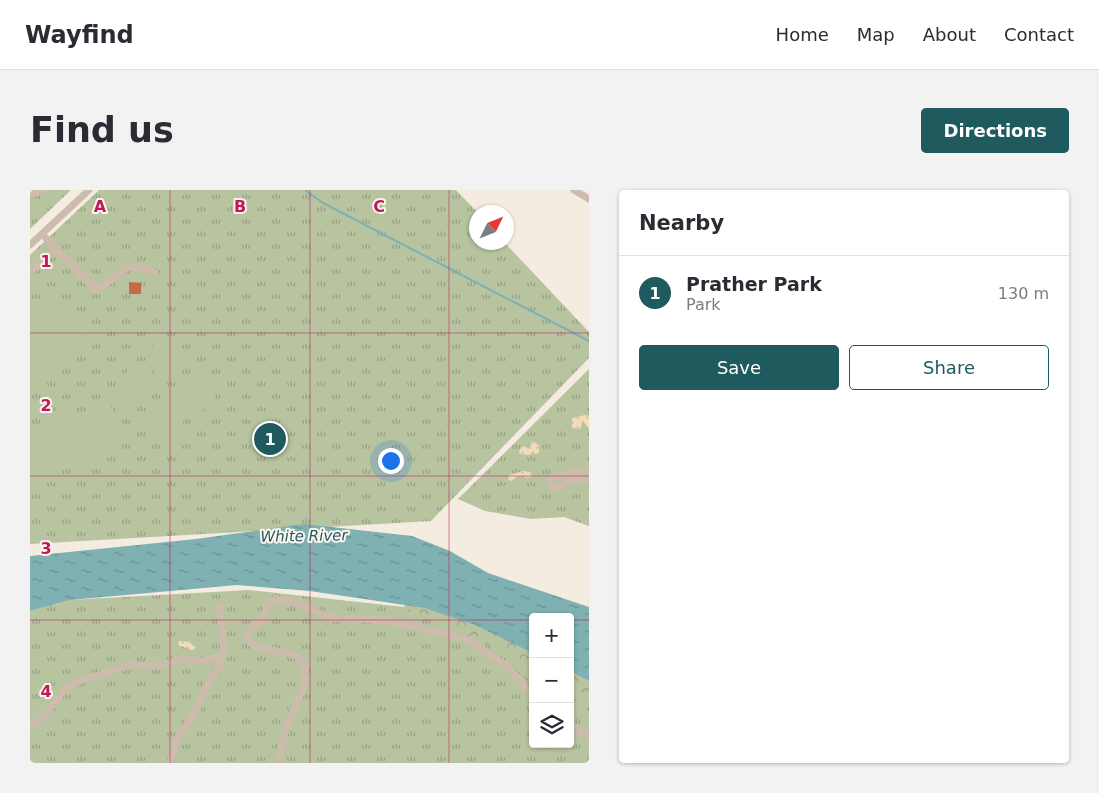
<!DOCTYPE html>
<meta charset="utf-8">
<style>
:root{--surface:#fff;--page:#f2f2f3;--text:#2b2b33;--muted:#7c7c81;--line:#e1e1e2;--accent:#1f5a5e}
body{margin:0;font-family:"DejaVu Sans",sans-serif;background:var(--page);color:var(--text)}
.controls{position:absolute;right:15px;bottom:15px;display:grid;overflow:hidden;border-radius:5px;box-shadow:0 1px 4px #0004}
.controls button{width:45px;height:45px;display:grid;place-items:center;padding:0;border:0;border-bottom:1px solid var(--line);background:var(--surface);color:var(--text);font:25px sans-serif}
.compass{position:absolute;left:439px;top:15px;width:45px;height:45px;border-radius:50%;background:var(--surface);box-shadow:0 1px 4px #0004;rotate:47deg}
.you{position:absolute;left:360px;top:270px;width:18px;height:18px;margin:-12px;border:4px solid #fff;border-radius:50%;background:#1a73e8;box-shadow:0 0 0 8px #1a73e833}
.badge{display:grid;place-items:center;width:32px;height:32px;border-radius:50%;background:var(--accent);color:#fff;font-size:16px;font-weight:700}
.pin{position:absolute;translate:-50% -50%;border:2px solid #fff;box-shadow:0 1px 5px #0006}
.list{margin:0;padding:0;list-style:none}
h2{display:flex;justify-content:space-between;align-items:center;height:65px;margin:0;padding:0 20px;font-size:21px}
h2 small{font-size:16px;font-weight:400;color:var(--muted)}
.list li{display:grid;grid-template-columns:32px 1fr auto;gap:15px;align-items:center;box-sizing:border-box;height:75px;padding:0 20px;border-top:1px solid var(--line)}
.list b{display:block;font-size:19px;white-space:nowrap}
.list p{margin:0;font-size:16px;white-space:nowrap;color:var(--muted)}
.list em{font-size:16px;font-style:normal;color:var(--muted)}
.actions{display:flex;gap:10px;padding:15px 20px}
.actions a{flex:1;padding:11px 0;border:1px solid var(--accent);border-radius:5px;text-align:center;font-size:18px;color:var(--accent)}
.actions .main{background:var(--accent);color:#fff}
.icon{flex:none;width:28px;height:28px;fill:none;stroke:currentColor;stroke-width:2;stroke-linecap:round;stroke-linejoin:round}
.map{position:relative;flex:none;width:559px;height:573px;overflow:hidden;border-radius:5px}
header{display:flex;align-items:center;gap:30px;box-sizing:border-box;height:70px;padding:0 25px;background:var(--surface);border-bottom:1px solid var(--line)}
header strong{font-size:24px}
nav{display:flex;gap:28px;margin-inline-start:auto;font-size:18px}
.intro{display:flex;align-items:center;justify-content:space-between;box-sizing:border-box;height:120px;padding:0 30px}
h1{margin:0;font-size:35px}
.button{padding:12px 22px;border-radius:5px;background:var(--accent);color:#fff;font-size:18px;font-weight:700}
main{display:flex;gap:30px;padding:0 30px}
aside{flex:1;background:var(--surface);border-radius:5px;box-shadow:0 1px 4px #0004}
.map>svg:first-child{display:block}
.grass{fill:url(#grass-tufts)}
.forest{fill:url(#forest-crowns)}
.sand{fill:url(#sand-dots)}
.pitch{fill:#b8c4a0}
.water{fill:url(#water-ripples)}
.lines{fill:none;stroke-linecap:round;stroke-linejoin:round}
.stream{stroke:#7fb0b2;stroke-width:2}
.building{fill:#c8694b}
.minor{stroke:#cdbbac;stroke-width:7}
.grid{fill:none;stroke:#c2185b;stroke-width:1;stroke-opacity:0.55}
.labels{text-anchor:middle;stroke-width:4;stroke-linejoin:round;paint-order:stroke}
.water-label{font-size:15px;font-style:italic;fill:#1f5a5e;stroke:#fbf5ee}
.grid-label{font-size:16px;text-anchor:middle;font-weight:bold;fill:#c2185b;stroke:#fbf5ee;stroke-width:4;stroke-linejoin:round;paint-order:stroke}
</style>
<header>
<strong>Wayfind</strong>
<nav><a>Home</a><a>Map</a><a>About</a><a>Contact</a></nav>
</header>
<div class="intro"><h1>Find us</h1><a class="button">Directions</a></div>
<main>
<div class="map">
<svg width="559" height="573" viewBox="0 0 559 573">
<defs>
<pattern id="grass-tufts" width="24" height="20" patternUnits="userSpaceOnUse" patternTransform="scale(1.25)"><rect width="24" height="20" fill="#b8c4a0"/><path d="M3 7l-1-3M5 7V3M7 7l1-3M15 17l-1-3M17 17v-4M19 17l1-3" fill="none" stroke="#97a083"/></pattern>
<pattern id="forest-crowns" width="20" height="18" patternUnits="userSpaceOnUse" patternTransform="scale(1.25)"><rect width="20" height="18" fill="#b8c4a0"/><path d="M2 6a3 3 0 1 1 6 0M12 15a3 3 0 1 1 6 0" fill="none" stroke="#97a083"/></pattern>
<pattern id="sand-dots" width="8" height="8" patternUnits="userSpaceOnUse" patternTransform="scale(1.25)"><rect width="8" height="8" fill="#efdcb8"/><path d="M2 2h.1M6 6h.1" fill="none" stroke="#cebd9e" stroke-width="1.8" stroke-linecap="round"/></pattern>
<pattern id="water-ripples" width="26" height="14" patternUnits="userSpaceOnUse" patternTransform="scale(1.25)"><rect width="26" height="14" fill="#7fb0b2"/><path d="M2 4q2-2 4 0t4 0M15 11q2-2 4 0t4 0" fill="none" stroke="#699091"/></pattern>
</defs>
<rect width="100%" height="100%" fill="#f4ebe1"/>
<path class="grass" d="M 0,0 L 41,0 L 0,39 Z
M 69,0 L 426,0 L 447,22 L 447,52 L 475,53 L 559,142 L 559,168 L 401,331 L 0,354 L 0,65 Z
M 559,179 L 559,336 L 534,327 L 501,329 L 455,321 L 428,309 Z
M 219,400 L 374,417 L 480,460 L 503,472 L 503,554 L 540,554 L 540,494 L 559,505 L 559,573 L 0,573 L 0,421 L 40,410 Z"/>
<path class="forest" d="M 376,402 L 503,446 L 503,497 C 495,488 487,479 478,471 C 450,445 408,432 374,417 Z
M 540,458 L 559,465 L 559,513 L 554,509 L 540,512 Z"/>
<path class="sand" d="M 555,225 L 559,226 L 559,239 L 553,231 L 550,239 L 542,238 L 542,228 Z
M 502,251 L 509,255 L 509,263 L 505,264 L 503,262 L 500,265 L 490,264 L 489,261 L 493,256 L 500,259 Z
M 493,281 L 500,282 L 502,286 L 497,289 L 494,286 L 488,286 L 481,291 L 478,289 L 479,285 Z
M 149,451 L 159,452 L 166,458 L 162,460 L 148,455 Z"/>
<path class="pitch" d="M 18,105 L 57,143 L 0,202 L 0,123 Z
M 132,151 C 143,151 149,159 153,169 L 139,190 L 131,191 C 118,175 106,161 132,151 Z
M 106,179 L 126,195 L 125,203 L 107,215 L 100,216 L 88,205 L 87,192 L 98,181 Z
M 165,186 C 192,186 191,217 165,223 L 145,206 L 146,198 Z
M 133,211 L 141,211 C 145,217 152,224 153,231 C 157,250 126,261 117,230 Z
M 81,216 L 94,263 L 1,288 L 0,238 Z"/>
<path class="water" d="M 274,334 L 382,346 L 420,361 L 458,383 L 559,417 L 559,491 L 540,481 L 540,427 L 503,427 L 503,463 L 445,435 L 395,418 L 280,401 L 207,395 L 40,410 L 0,421 L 0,366 L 166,349 Z"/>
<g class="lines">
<path class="stream" d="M 275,0 L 293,13 L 559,151"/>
</g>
<path class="building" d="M 99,92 L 111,93 L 111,104 L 99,104 Z"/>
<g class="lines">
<path class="minor" d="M 544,0 L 559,9
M 0,5 L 14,0
M 12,44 L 65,99 C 83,98 91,62 125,83
M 0,55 L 59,0
M 0,82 L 26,59
M 559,279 L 526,286 L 520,290 L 520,293 L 524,297 L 533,295 L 547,287 L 559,292
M 0,536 L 14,527 L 34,500 L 47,492 L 100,475 L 130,476 L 151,469 L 171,471 L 192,466
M 540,537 L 559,546
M 140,573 L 148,547 L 165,523 L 177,496 L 191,474 L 194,451 L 189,416
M 249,573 C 252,562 252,550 256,539 C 261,520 277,501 275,481 C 272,449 225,471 217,447 L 222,436 L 232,431 L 238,414 L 245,409 L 262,412 L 302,428 L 354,430 L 437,449 L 478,477 L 503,505"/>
</g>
<path class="grid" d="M 140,0 L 140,573M 280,0 L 280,573M 419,0 L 419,573M 0,143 L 559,143M 0,286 L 559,286M 0,430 L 503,430M 540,430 L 559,430"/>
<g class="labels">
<g class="water-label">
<text transform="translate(274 346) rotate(-1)" y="5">White River</text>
</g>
</g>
<g class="grid-label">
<text x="70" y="22">A</text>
<text x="210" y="22">B</text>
<text x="349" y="22">C</text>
<text x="16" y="77">1</text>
<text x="16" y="221">2</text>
<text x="16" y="364">3</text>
<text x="16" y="507">4</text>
</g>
</svg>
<div class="controls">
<button>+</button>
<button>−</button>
<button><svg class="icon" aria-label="layers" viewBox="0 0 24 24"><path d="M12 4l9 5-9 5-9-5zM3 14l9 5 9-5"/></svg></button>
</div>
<svg class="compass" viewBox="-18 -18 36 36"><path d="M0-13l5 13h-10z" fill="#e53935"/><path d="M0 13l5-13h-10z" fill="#7c7c81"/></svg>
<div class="you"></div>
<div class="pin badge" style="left:240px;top:249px">1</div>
</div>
<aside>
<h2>Nearby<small></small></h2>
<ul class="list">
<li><span class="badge">1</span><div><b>Prather Park</b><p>Park</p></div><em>130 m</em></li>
</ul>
<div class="actions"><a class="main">Save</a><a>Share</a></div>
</aside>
</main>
